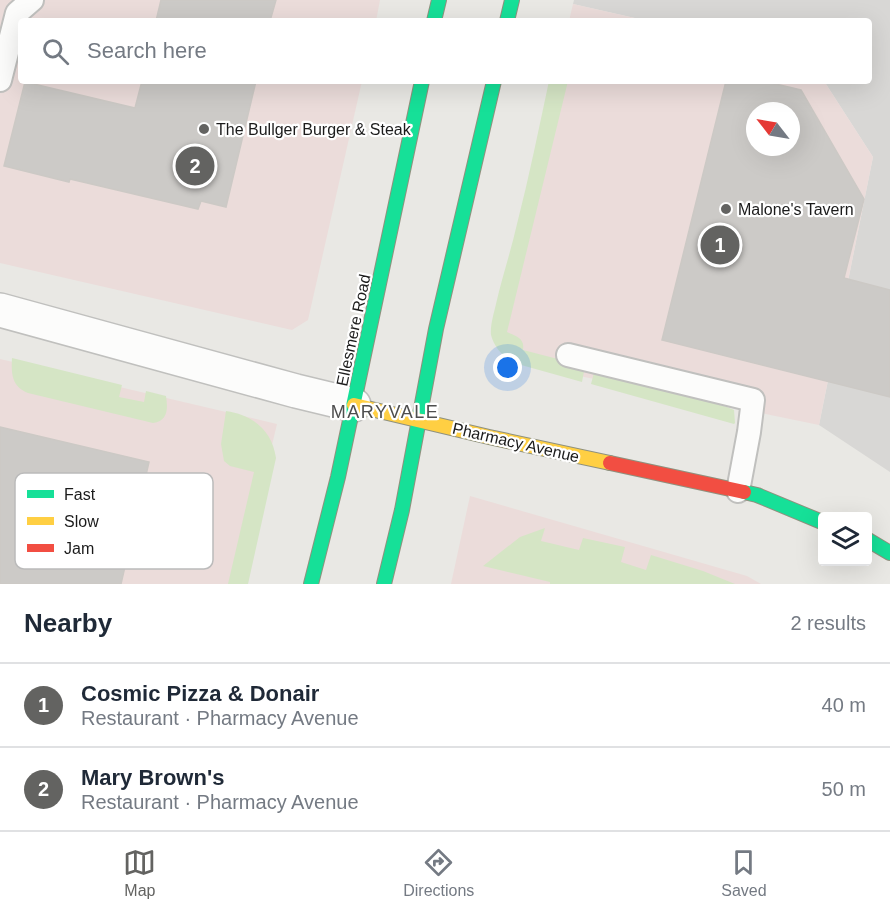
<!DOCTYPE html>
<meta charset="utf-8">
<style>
:root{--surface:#fff;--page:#f2f2f3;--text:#1f2937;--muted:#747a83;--line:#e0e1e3;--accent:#636361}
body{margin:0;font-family:Helvetica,sans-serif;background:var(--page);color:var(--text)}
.controls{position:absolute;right:18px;bottom:18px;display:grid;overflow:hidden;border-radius:6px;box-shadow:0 6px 24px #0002}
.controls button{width:54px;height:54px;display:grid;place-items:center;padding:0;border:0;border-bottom:2px solid var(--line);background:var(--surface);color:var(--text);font:30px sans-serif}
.compass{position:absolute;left:746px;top:102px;width:54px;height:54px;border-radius:50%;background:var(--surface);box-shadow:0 6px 24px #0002;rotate:301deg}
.you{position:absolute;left:508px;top:368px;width:21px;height:21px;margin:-15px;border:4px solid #fff;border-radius:50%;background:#1a73e8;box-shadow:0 0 0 9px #1a73e833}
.badge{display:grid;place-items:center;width:39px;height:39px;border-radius:50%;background:var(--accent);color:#fff;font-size:20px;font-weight:700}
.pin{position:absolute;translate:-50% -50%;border:3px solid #fff;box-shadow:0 2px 6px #0006}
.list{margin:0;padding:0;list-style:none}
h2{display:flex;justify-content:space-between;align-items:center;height:78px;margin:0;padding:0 24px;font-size:26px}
h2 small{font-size:20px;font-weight:400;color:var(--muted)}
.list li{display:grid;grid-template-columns:39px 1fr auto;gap:18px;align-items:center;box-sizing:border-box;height:84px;padding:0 24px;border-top:2px solid var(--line)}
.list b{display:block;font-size:22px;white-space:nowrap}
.list p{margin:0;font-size:20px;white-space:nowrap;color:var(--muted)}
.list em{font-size:20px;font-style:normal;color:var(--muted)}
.icon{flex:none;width:33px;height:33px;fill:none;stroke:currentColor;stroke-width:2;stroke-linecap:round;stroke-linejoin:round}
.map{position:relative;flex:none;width:890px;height:584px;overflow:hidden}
.search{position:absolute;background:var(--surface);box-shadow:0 6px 24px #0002;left:18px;right:18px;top:18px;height:66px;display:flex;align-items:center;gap:15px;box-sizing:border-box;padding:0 21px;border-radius:6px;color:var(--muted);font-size:22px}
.sheet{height:246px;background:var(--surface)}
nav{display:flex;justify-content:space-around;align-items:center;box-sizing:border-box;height:84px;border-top:2px solid var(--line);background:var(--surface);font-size:16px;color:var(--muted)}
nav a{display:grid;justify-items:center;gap:3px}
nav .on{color:var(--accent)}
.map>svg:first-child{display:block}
.residential{fill:#d8d7d5}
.commercial{fill:#ebdcda;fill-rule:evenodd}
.grass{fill:#d5e5c5}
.building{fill:#cccac7;stroke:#ccc9c5;stroke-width:1.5;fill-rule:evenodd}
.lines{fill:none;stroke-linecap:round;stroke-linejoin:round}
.lane-casing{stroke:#c0c0be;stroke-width:26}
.street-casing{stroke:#c0c0be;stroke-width:36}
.fast-casing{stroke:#8f917e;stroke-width:16}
.slow-casing{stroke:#8f917e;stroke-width:16}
.jam-casing{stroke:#8f917e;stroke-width:16}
.lane{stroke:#fcfcfb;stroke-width:22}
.street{stroke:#fcfcfb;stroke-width:33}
.fast{stroke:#16e098;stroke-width:14}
.slow{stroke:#ffcf43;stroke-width:14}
.jam{stroke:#f24e42;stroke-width:14}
.poi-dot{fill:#636361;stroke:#fff;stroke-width:2}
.labels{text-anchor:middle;stroke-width:4.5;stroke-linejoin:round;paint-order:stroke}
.poi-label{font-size:16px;fill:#1b1b1b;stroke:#fff;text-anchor:start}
.street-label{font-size:16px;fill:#1b1b1b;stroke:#fff}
.neighbourhood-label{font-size:18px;letter-spacing:1.5px;fill:#4e4e4e;stroke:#fff}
.key{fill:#fff;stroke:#bbb;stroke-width:1.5}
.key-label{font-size:16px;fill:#1b1b1b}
</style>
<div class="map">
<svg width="890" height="584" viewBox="0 0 890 584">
<rect width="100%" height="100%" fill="#e9e8e4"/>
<path class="residential" d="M 574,0 L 890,0 L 890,472 L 819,425 L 873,157 L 824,81 L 869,81 L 869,21 L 648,21 L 573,4 Z"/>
<path class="commercial" d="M 0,0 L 380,0 L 376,21 L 21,21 L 21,81 L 362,81 L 308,320 L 292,330 L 0,263 Z
M 573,4 L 648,21 L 569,21 Z
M 555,81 L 824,81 L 873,157 L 819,425 L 511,362 L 496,330 ZM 755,111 L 791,111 L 791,147 L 755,147 Z
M 0,359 L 277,424 L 239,584 L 0,584 Z
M 470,496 L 747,576 L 761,584 L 451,584 Z"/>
<path class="grass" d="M 549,81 L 568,81 L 507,332 C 516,336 525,338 523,350 L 585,366 L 582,382 L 514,363 C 503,357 494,347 491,335 C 490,325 494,313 496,304 C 502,277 511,251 517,224 C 529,177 539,128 549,81 Z
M 12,358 L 122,385 L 119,397 L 144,402 L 146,391 L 166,396 C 168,409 168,421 153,423 L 28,393 C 12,387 11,374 12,358 Z
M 595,369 L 727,407 L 734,410 L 735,423 L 734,424 L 591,384 Z
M 226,411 C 253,415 272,430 276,458 L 248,584 L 228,584 L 254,472 L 230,466 L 224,461 L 221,444 Z
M 545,528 L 541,541 L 579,550 L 583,538 L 625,547 L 621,562 L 646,570 L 651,555 L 703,571 L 735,584 L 550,584 L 550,582 L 483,566 L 520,537 Z"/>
<path class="building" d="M 161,0 L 276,0 L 270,21 L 156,21 Z
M 142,81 L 256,81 L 226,207 L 201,201 L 198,209 L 70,179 L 69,182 L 4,166 L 25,82 L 135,108 Z
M 726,81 L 763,81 L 801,90 L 864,199 L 844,278 L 890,290 L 890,397 L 662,340 ZM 755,111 L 791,111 L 791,147 L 755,147 Z
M 0,427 L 149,462 L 121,584 L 0,584 Z"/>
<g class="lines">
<g class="lane-casing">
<path id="lane" d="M 0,80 L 17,13 L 32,0
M 568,355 L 753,400 L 749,432 L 738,491"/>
</g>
<g class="street-casing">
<path id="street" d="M 0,310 L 296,391 L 354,405"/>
</g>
<g class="fast-casing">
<path id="fast" d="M 434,21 L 439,0
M 507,21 L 512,0
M 744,492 L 757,495 L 822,522
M 868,540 L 890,553
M 311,584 L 338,477 L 422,81
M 384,584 L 402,510 L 436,329 L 494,81"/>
</g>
<g class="slow-casing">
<path id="slow" d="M 354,405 L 489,437 L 610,463"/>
</g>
<g class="jam-casing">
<path id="jam" d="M 610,463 L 744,492"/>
</g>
<use href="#lane" class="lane"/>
<use href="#street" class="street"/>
<use href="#fast" class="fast"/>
<use href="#slow" class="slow"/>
<use href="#jam" class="jam"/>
</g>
<g class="poi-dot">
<circle cx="204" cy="129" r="6"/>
<circle cx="726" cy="209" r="6"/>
</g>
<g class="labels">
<g class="poi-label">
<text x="216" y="135">The Bullger Burger &amp; Steak</text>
<text x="738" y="215">Malone's Tavern</text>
</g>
<g class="street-label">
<text transform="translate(353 330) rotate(-78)" y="6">Ellesmere Road</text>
<text transform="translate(516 442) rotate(13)" y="6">Pharmacy Avenue</text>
</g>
<g class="neighbourhood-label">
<text x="385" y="418">MARYVALE</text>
</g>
</g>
<rect x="15" y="473" width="198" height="96" rx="9" class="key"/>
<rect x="27" y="490" width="27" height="8" fill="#16e098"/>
<rect x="27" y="517" width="27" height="8" fill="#ffcf43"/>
<rect x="27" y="544" width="27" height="8" fill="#f24e42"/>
<g class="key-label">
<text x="64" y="500">Fast</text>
<text x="64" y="527">Slow</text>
<text x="64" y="554">Jam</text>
</g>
</svg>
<div class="controls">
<button><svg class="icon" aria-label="layers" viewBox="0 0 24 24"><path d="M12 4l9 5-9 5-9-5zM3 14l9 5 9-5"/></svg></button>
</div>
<svg class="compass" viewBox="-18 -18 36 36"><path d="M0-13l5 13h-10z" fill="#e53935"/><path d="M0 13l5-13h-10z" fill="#747a83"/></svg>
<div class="you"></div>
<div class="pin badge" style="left:720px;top:245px">1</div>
<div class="pin badge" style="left:195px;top:166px">2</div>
<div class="search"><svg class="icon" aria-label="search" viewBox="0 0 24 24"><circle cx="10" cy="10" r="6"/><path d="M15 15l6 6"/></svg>Search here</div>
</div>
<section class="sheet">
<h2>Nearby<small>2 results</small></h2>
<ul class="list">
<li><span class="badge">1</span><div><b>Cosmic Pizza &amp; Donair</b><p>Restaurant · Pharmacy Avenue</p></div><em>40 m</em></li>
<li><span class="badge">2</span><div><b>Mary Brown's</b><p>Restaurant · Pharmacy Avenue</p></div><em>50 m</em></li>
</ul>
</section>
<nav>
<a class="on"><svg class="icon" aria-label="map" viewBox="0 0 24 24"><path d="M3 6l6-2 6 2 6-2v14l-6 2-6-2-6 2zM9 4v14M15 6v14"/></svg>Map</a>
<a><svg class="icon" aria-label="directions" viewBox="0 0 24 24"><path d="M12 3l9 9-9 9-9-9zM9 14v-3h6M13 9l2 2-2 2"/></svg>Directions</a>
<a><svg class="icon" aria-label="saved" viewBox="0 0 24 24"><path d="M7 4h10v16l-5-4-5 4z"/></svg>Saved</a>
</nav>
